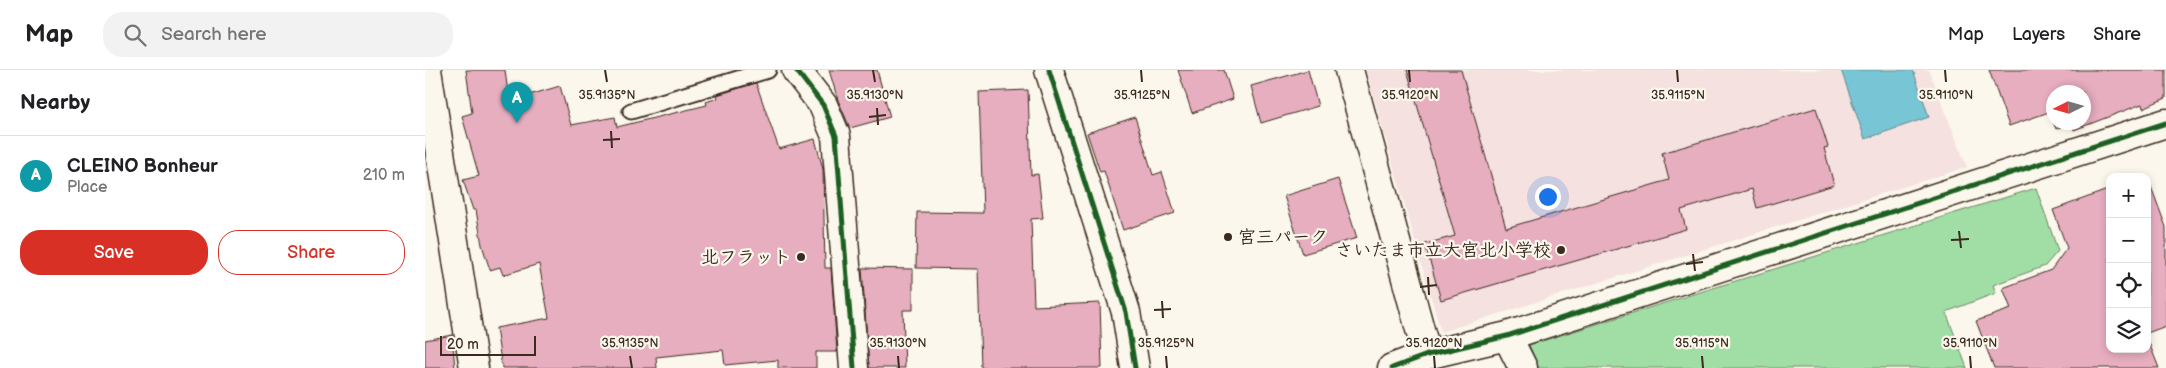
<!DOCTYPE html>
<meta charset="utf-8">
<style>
:root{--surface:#fff;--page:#f2f2f2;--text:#202124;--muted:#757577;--line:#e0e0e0;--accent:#d93025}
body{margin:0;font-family:"Balsamiq Sans","Klee One",sans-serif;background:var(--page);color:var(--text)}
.controls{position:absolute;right:15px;bottom:15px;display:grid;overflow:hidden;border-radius:10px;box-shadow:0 2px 8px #0003}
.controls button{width:45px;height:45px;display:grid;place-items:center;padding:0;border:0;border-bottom:1px solid var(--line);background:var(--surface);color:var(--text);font:25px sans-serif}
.compass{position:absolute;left:1621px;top:15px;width:45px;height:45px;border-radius:50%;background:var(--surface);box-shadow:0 2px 8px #0003;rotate:265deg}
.scale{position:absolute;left:15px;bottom:12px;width:96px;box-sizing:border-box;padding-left:5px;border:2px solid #3b2a1e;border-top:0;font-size:14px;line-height:18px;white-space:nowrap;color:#3b2a1e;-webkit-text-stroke:4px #fbf7ec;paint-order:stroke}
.you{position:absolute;left:1122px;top:126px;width:18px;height:18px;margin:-12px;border:4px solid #fff;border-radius:50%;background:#1a73e8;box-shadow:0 0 0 8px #1a73e833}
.badge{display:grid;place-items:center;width:32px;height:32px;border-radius:50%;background:var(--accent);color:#fff;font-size:16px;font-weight:700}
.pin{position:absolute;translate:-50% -41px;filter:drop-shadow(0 1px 2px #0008)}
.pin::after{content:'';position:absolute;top:26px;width:18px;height:15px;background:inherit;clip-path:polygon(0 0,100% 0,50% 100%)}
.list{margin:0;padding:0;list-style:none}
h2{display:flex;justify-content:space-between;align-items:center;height:65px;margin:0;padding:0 20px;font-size:21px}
h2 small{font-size:16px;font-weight:400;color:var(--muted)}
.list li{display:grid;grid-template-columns:32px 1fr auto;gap:15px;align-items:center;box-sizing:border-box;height:80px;padding:0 20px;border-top:1px solid var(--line)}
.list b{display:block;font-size:19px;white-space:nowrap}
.list p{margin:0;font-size:16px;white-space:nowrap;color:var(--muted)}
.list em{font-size:16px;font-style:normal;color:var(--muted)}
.actions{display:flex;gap:10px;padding:15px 20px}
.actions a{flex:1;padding:11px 0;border:1px solid var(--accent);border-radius:20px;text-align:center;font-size:18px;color:var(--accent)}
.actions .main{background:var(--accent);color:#fff}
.icon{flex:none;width:28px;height:28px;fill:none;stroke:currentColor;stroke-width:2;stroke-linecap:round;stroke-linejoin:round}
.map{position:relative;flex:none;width:1741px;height:298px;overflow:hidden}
header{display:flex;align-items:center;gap:30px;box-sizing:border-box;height:70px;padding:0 25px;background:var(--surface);border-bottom:1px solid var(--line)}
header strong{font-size:24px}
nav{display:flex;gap:28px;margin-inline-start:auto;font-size:18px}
.search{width:350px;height:45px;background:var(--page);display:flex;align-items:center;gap:12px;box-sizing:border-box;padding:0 18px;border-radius:20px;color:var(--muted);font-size:19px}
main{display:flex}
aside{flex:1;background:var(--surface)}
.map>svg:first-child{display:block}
.built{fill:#f5e1df}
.green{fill:#a0dea5;stroke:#6e8462}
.water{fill:#78c6d5;stroke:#60888c}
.building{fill:#e7aec0;stroke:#3b2a1e}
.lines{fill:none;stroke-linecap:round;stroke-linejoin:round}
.lane-casing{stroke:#3b2a1e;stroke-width:19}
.street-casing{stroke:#3b2a1e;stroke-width:31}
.lane{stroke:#fbf7ec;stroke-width:15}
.street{stroke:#fbf7ec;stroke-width:28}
.cycleway-casing{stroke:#fbf7ec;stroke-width:8}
.cycleway{stroke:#1b5e20;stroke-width:5}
.ticks{fill:none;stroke:#3b2a1e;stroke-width:2}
.poi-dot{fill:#3b2a1e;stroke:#fbf7ec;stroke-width:2}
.labels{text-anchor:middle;stroke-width:4.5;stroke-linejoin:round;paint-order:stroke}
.poi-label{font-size:18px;font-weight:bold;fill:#3b2a1e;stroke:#fbf7ec;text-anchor:end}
.ticks-label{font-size:12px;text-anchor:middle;fill:#3b2a1e;stroke:#fbf7ec;stroke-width:4.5;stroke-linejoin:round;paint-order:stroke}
</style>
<header>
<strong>Map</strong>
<div class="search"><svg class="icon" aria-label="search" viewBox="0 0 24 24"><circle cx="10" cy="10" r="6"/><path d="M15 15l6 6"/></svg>Search here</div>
<nav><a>Map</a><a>Layers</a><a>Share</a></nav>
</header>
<main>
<aside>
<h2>Nearby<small></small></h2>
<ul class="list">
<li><span class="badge" style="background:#0f9aa8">A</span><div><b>CLEINO Bonheur</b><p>Place</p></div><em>210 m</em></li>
</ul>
<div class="actions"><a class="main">Save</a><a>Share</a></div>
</aside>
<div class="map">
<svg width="1741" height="298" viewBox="0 0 1741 298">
<rect width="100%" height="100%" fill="#fbf7ec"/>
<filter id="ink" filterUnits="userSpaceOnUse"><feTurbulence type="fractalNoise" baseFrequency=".02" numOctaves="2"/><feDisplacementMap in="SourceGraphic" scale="10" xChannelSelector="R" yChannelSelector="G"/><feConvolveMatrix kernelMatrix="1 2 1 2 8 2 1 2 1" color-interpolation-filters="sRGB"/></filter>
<g filter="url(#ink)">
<path class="built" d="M 941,0 L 1504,0 L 1542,97 L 1016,262 Z"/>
<path class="green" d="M 1611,118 L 1633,181 L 1620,196 L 1568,215 L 1571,223 L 1521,242 L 1542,298 L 1114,298 L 1104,275 Z"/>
<path class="water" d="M 1416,0 L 1488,0 L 1504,47 L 1440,69 Z"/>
<path class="building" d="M 41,0 L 80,0 L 84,31 L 135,16 L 146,55 L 190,47 L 192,57 L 282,35 L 281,32 L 293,28 L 292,25 L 331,13 L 354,79 L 390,69 L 398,99 L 400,198 L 406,198 L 412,282 L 391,282 L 391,298 L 353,298 L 353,290 L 300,295 L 298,280 L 231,287 L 232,298 L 77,298 L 71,258 L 124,248 L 114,194 L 78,205 L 75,197 L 65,200 L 57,175 L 51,140 L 48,140 L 38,110 L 54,106 L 37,46 L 47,43 Z
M 404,0 L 452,0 L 465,47 L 425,58 L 413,30 Z
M 753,0 L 799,0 L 808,29 L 767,43 Z
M 883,0 L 893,36 L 836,53 L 826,16 Z
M 982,0 L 1036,0 L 1081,158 L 1244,110 L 1237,83 L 1391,38 L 1403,77 L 1399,78 L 1409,115 L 1332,138 L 1327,119 L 1256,140 L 1261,159 L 1016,230 L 1000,174 L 1030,166 Z
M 1564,0 L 1741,0 L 1741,28 L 1718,38 L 1717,34 L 1649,60 L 1647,52 L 1658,52 L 1658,22 L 1628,22 L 1628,52 L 1647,52 L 1631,59 L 1624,42 L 1584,56 Z
M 603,20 L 606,105 L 613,104 L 618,148 L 606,149 L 609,236 L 675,233 L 677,298 L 556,298 L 553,199 L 491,198 L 492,142 L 558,143 L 554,22 Z
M 710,47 L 728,105 L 737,102 L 750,143 L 698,160 L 679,101 L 675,102 L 662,63 Z
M 1722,106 L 1741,157 L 1741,256 L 1722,263 L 1722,107 L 1719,107 Z
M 913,109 L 932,168 L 878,184 L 859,126 Z
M 1685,119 L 1685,279 L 1722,279 L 1722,268 L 1734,298 L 1569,298 L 1551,251 L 1586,239 L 1578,218 L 1626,200 L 1642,178 L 1628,140 Z
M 437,198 L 488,199 L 488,240 L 478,240 L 480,298 L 444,298 Z
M 27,265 L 30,298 L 0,298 L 0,270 Z"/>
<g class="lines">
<g class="lane-casing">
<path id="lane" d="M 206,41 L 343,0"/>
</g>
<g class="street-casing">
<path id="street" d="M 2,0 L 49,298
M 371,0 L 398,35 L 411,66 L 429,298
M 624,0 L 701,242 L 710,298
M 924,0 L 1002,285
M 1082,266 L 1098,298
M 967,298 L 1002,285 L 1082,266 L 1741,53"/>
</g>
<use href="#lane" class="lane"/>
<use href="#street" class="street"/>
<g class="cycleway-casing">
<path id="cycleway" d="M 371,0 L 398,35 L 411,66 L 429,298
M 624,0 L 701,242 L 710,298
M 967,298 L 1002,285 L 1082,266 L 1741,53"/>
</g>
<use href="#cycleway" class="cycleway"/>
</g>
</g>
<path class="ticks" d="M 180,0 L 182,12M 448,0 L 450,12M 716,0 L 717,12M 984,0 L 985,12M 1252,0 L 1253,12M 1520,0 L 1521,12M 452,38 L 453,55M 444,47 L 461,45M 186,61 L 187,78M 178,70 L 195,69M 1534,161 L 1536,178M 1526,170 L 1544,169M 1268,184 L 1270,201M 1261,194 L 1278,192M 1003,207 L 1004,225M 995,217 L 1012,215M 737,231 L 738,248M 729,240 L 746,239M 205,286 L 207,298M 473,286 L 474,298M 741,286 L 742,298M 1009,286 L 1010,298M 1277,286 L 1278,298M 1545,286 L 1546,298"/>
<g class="poi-dot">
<circle cx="803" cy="167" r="5"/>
<circle cx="1136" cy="180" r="5"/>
<circle cx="376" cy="187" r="5"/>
</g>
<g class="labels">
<g class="poi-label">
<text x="813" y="173" text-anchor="start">宮三パーク</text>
<text x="1126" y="186">さいたま市立大宮北小学校</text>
<text x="366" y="193">北フラット</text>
</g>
</g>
<g class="ticks-label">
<text x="182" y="29">35.9135°N</text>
<text x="450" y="29">35.9130°N</text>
<text x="717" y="29">35.9125°N</text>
<text x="985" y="29">35.9120°N</text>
<text x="1253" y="29">35.9115°N</text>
<text x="1521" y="29">35.9110°N</text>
<text x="205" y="277">35.9135°N</text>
<text x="473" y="277">35.9130°N</text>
<text x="741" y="277">35.9125°N</text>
<text x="1009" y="277">35.9120°N</text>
<text x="1277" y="277">35.9115°N</text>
<text x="1545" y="277">35.9110°N</text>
</g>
</svg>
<div class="controls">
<button>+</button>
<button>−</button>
<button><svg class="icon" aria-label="locate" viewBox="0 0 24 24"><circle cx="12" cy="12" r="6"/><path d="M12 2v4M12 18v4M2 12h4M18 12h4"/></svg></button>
<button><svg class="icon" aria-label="layers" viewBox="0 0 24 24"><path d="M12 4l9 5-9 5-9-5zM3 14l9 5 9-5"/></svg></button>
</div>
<svg class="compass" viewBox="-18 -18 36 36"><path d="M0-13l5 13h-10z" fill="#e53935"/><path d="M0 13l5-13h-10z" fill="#757577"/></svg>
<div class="scale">20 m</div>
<div class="you"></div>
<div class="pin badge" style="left:92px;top:53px;background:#0f9aa8">A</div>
</div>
</main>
